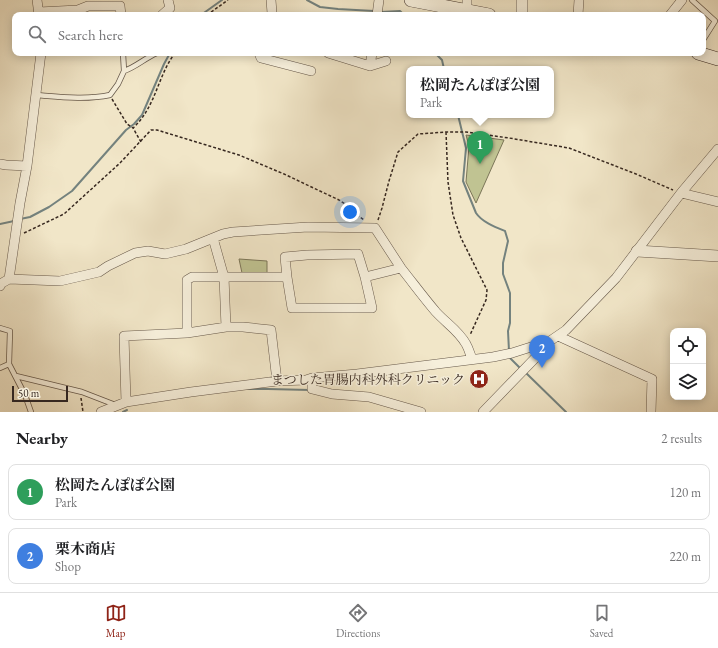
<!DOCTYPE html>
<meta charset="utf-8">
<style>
:root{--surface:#fff;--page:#f6f6f6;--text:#202124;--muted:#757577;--line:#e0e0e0;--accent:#8f2418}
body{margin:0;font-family:"EB Garamond","Noto Serif JP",serif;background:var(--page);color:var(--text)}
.controls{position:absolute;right:12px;bottom:12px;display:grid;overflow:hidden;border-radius:8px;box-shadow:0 2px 10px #0003}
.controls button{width:36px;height:36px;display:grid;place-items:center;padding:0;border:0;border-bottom:1px solid var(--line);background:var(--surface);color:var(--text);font:20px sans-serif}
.scale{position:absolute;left:12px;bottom:10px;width:56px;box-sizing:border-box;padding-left:4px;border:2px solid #372820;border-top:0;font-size:11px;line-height:14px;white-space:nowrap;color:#372820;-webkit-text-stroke:3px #f6efdb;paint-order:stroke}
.you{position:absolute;left:350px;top:212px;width:14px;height:14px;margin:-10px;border:3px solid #fff;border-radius:50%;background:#1a73e8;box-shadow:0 0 0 6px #1a73e833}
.badge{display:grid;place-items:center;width:26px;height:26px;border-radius:50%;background:var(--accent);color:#fff;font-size:13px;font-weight:700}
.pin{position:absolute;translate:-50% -33px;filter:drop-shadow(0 1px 2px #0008)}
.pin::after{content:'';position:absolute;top:21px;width:14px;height:12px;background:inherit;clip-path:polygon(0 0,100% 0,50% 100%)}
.popup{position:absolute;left:406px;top:66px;width:148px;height:52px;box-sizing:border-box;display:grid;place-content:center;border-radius:8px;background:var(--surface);filter:drop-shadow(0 1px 3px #0005);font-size:13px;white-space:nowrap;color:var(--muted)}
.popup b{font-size:15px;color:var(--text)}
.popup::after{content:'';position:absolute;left:50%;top:100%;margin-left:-8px;border:8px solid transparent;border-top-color:var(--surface)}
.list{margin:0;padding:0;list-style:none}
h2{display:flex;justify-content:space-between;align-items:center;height:52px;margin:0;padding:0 16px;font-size:17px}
h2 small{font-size:13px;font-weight:400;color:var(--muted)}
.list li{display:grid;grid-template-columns:26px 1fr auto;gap:12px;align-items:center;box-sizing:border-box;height:56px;margin:0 8px 8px;padding:0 8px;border:1px solid var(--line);border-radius:8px}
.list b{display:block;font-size:15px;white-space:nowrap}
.list p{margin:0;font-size:13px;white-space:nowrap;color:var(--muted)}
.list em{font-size:13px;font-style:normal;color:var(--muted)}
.icon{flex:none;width:22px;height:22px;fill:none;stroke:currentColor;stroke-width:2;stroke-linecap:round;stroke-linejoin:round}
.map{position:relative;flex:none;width:718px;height:412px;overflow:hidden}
.search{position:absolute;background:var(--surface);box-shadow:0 2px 10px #0003;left:12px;right:12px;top:12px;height:44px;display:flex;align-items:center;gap:10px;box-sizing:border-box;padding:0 14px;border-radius:8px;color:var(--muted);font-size:15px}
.sheet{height:180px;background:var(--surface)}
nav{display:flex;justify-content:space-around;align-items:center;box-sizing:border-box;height:56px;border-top:1px solid var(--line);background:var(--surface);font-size:11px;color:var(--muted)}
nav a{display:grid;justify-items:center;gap:2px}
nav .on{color:var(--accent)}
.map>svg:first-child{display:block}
.park{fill:#c0c392;stroke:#7c7659}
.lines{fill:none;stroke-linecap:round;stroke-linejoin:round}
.stream{stroke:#74827e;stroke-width:2}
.service-casing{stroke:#66584a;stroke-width:6}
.minor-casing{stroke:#66584a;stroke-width:10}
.tertiary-casing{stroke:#66584a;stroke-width:12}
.secondary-casing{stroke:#372820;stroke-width:14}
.path{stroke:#372820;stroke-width:1.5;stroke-dasharray:3 2;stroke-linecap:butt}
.service{stroke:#f6efdb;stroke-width:4.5}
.minor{stroke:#f6efdb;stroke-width:9}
.tertiary{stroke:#f6efdb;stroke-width:11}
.secondary{stroke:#f6efdb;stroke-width:13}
.labels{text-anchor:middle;stroke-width:3;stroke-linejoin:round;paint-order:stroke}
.poi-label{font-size:13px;fill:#372820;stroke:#f6efdb;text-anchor:end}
</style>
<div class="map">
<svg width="718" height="412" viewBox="0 0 718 412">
<rect width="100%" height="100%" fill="#f1e6c8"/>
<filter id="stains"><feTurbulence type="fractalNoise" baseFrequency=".005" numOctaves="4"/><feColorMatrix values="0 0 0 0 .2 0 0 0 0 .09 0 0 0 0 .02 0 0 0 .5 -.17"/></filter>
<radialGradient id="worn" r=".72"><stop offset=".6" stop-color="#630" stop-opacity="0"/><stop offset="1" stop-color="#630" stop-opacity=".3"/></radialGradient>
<path class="park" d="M 466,135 L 504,140 L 476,203 L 466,182 L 469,146 Z
M 239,259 L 267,261 L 267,274 L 242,273 Z"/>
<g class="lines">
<path class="stream" d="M 307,0 L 320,7 L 338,9 L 374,11
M 381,12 L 400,11 L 404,15
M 201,15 L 222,0
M 435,53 L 442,60 L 444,69
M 458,115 L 466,148 L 463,181 L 476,213 C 482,222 495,227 505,231 L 508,241 L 503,263 L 503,274 L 510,293 L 510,323 L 508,331 L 509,351
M 20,219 L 30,217 L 49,207 L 72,191 L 126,130 L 134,124 L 142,115 L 164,64 L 170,53
M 0,224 L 14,221
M 509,355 L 510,358 L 520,368
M 525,372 L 566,412
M 245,389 L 268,389 L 310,390
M 123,412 L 127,410"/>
<g class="service-casing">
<path id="service" d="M 692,0 L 715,21 L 703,40
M 124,71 C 136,67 145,58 157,53
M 36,95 C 61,97 86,100 110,95 L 118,84 L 124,71 L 123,53
M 0,328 L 10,331 L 9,364 L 25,395 L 31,412
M 0,368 L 9,364
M 16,376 L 82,392 L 113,404 L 114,406"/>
</g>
<g class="minor-casing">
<path id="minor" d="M 37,0 L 39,15
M 271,0 L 272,13 L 271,15
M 467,11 L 467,0
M 39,12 L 78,10 L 88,6 L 120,6 L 121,15
M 162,15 L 170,8 L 168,0
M 377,15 L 379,0
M 578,15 L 579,0
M 670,15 L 682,0
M 259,53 L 261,58 L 311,71
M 328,53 L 370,66 L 372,53
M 370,66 L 386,61
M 0,164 L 6,165 L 27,166
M 681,193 L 718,202
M 213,238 L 224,277 L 226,327
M 365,277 L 401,268 C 413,283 424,298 436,312 C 446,323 459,331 466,344 C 469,349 470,354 472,359
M 9,279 L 60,281 L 99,272 L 108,266 L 135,253 L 148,251 L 165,254 L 186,249 L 223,234 L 233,232 L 308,227 L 375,228 L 401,268
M 0,286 L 2,283 L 9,279 L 20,203 L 27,166 L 41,53
M 187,333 L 187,280 L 192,277 L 287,277 L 285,257 L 307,255 L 358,254 L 365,277 L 372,308 L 292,308 L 287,277
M 558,336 L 652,379 L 651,412
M 312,378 L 312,389 L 332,394 L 369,397 L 421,412
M 126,402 L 124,336 L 187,333 L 226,327 L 243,327 L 271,330 L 277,381
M 101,412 L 126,402 L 191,392 L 277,381 L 306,380 L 312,378 L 357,374 L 493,357 L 512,353 L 550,341 L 566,330 L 616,278 L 681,193 L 718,149
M 483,412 L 541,352 L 550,341"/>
</g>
<g class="tertiary-casing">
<path id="tertiary" d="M 522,15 L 522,0
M 637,251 L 718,256"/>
</g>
<g class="secondary-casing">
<path id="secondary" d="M 411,0 L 489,15
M 698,53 L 718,59"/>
</g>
<path class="path" d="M 207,15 L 228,0
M 112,99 L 127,124 L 133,128
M 446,132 L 448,182 L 453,215 L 461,238 L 487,290 L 486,300 L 470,335
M 141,142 L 133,128 C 156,107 157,77 175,53
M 378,220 L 382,208 L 389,181 L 398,152 L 418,134 L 446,132 L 466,132 L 509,138 L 569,148 L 636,174 L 673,190
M 24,233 L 64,214 L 120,163 L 151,130 L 157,130 L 239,155 L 284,174 L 339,200 L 348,206 L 354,213 L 364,220
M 81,398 L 83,412"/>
<use href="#service" class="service"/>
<use href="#minor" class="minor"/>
<use href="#tertiary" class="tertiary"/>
<use href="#secondary" class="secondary"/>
</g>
<defs>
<g id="hospital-disc" transform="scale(1)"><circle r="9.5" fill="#8f2418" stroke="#f6efdb"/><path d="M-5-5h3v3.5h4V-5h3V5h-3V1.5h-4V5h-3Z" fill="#fff"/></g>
</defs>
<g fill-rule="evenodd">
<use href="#hospital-disc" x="479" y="379"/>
</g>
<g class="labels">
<g class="poi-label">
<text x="465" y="384">まつした胃腸内科外科クリニック</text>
</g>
</g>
<rect width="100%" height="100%" filter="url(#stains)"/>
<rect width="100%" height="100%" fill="url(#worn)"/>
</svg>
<div class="controls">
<button><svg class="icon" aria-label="locate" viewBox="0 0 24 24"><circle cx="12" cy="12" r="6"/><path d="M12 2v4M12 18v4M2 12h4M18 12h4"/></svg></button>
<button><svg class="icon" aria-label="layers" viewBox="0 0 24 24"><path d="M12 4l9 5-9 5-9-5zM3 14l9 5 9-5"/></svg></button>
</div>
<div class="scale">50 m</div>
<div class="you"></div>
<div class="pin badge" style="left:480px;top:164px;background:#2e9e5b">1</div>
<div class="popup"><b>松岡たんぽぽ公園</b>Park</div>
<div class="pin badge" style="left:542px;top:368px;background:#3f7fe0">2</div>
<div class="search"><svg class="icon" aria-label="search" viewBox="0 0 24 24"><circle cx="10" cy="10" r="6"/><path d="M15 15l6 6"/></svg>Search here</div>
</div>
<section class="sheet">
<h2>Nearby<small>2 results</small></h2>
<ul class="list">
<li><span class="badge" style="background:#2e9e5b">1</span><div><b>松岡たんぽぽ公園</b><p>Park</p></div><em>120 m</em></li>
<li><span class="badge" style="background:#3f7fe0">2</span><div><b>栗木商店</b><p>Shop</p></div><em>220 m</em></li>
</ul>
</section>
<nav>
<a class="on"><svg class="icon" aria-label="map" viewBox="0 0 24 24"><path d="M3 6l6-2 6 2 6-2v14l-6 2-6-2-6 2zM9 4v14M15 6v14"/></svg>Map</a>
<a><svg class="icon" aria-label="directions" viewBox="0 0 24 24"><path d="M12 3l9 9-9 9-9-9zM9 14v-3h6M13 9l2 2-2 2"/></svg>Directions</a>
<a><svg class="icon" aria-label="saved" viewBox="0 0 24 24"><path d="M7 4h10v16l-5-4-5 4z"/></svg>Saved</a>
</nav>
